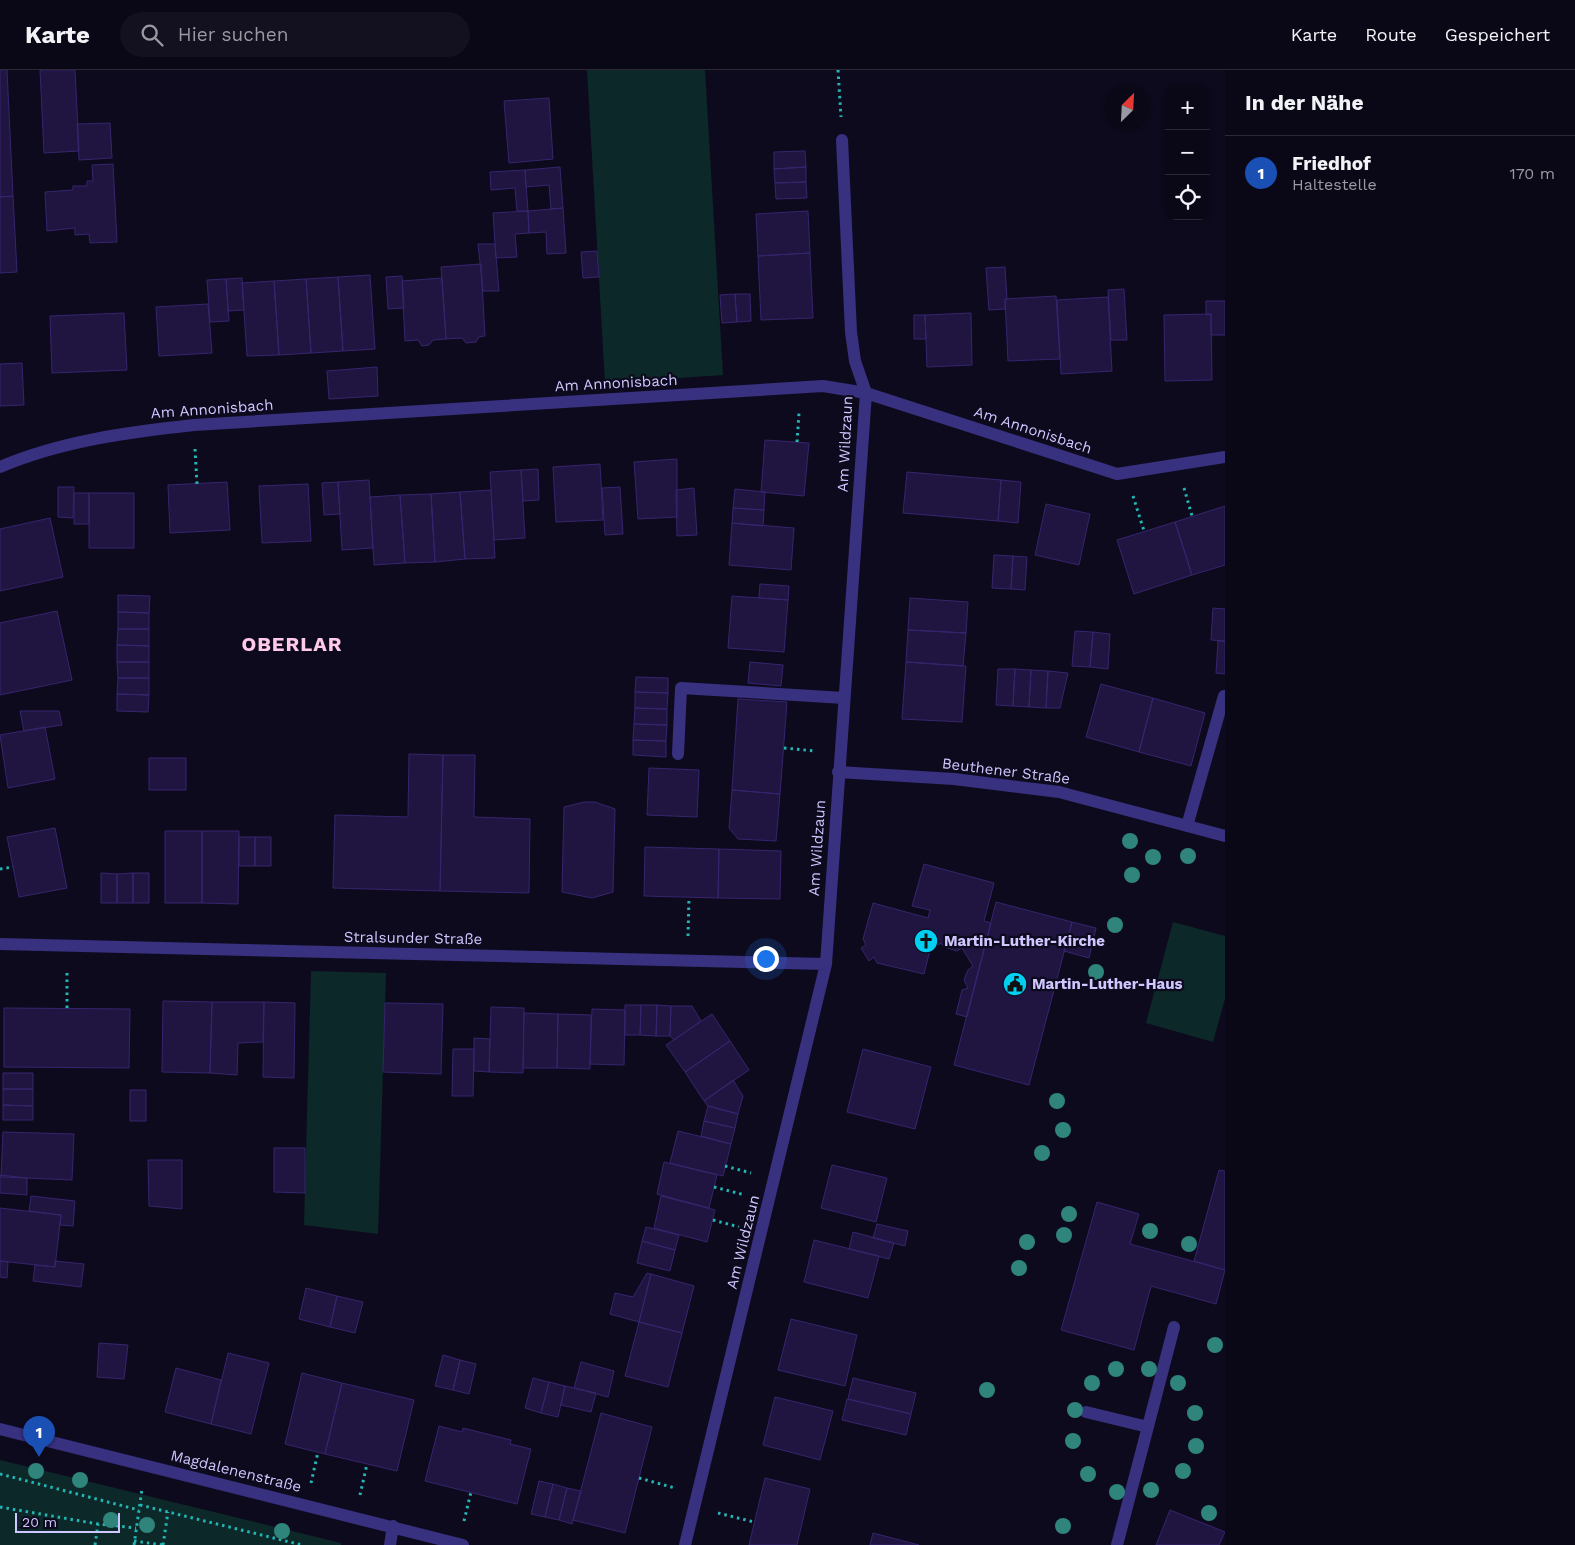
<!DOCTYPE html>
<html lang="de">
<meta charset="utf-8">
<style>
:root{--surface:#0a0816;--page:#13111f;--text:#f1f3f6;--muted:#999aa1;--line:#2a2935;--accent:#00cff2}
body{margin:0;font-family:"Work Sans",sans-serif;background:var(--page);color:var(--text)}
.controls{position:absolute;right:15px;top:15px;display:grid;overflow:hidden;border-radius:10px;box-shadow:0 1px 4px #0004}
.controls button{width:45px;height:45px;display:grid;place-items:center;padding:0;border:0;border-bottom:1px solid var(--line);background:var(--surface);color:var(--text);font:25px sans-serif}
.compass{position:absolute;left:1105px;top:15px;width:45px;height:45px;border-radius:50%;background:var(--surface);box-shadow:0 1px 4px #0004;rotate:24deg}
.scale{position:absolute;left:15px;bottom:12px;width:105px;box-sizing:border-box;padding-left:5px;border:2px solid #cfc7ff;border-top:0;font-size:14px;line-height:18px;white-space:nowrap;color:#cfc7ff;-webkit-text-stroke:4px #0e0a1e;paint-order:stroke}
.you{position:absolute;left:765px;top:888px;width:18px;height:18px;margin:-12px;border:4px solid #fff;border-radius:50%;background:#1a73e8;box-shadow:0 0 0 8px #1a73e833}
.badge{display:grid;place-items:center;width:32px;height:32px;border-radius:50%;background:var(--accent);color:#fff;font-size:16px;font-weight:700}
.pin{position:absolute;translate:-50% -41px;filter:drop-shadow(0 1px 2px #0008)}
.pin::after{content:'';position:absolute;top:26px;width:18px;height:15px;background:inherit;clip-path:polygon(0 0,100% 0,50% 100%)}
.list{margin:0;padding:0;list-style:none}
h2{display:flex;justify-content:space-between;align-items:center;height:65px;margin:0;padding:0 20px;font-size:21px}
h2 small{font-size:16px;font-weight:400;color:var(--muted)}
.list li{display:grid;grid-template-columns:32px 1fr auto;gap:15px;align-items:center;box-sizing:border-box;height:75px;padding:0 20px;border-top:1px solid var(--line)}
.list b{display:block;font-size:19px;white-space:nowrap}
.list p{margin:0;font-size:16px;white-space:nowrap;color:var(--muted)}
.list em{font-size:16px;font-style:normal;color:var(--muted)}
.icon{flex:none;width:28px;height:28px;fill:none;stroke:currentColor;stroke-width:2;stroke-linecap:round;stroke-linejoin:round}
.map{position:relative;flex:none;width:1225px;height:1475px;overflow:hidden}
header{display:flex;align-items:center;gap:30px;box-sizing:border-box;height:70px;padding:0 25px;background:var(--surface);border-bottom:1px solid var(--line)}
header strong{font-size:24px}
nav{display:flex;gap:28px;margin-inline-start:auto;font-size:18px}
.search{width:350px;height:45px;background:var(--page);display:flex;align-items:center;gap:12px;box-sizing:border-box;padding:0 18px;border-radius:28px;color:var(--muted);font-size:19px}
main{display:flex}
aside{flex:1;background:var(--surface)}
.map>svg:first-child{display:block}
.green{fill:#0d2828}
.building{fill:#1f1540;stroke:#36256e}
.lines{fill:none;stroke-linecap:round;stroke-linejoin:round}
.path{stroke:#23b6b4;stroke-width:3;stroke-dasharray:2.5 4;stroke-linecap:butt}
.minor{stroke:#383180;stroke-width:12}
.tree{fill:#2f847b}
.labels{text-anchor:middle;stroke-width:4.5;stroke-linejoin:round;paint-order:stroke}
.street-label{font-size:15px;fill:#cfc7ff;stroke:#0e0a1e}
.poi-label{font-size:15px;font-weight:bold;fill:#cfc7ff;stroke:#0e0a1e;text-anchor:start}
.district-label{font-size:20px;font-weight:bold;letter-spacing:1px;fill:#ffc9e9;stroke:#0e0a1e}
</style>
<header>
<strong>Karte</strong>
<div class="search"><svg class="icon" aria-label="search" viewBox="0 0 24 24"><circle cx="10" cy="10" r="6"/><path d="M15 15l6 6"/></svg>Hier suchen</div>
<nav><a>Karte</a><a>Route</a><a>Gespeichert</a></nav>
</header>
<main>
<div class="map">
<svg width="1225" height="1475" viewBox="0 0 1225 1475">
<rect width="100%" height="100%" fill="#0e0a1e"/>
<path class="green" d="M 587,0 L 705,0 L 723,305 L 605,313 Z
M 1173,852 L 1225,866 L 1225,929 L 1213,972 L 1146,953 Z
M 311,901 L 386,903 L 378,1164 L 304,1155 Z
M 0,1390 L 341,1473 L 341,1475 L 0,1475 Z"/>
<path class="building" d="M 0,0 L 7,0 L 13,126 L 0,127 Z
M 40,0 L 75,0 L 79,81 L 44,83 Z
M 549,28 L 553,89 L 509,93 L 504,31 Z
M 110,53 L 112,88 L 79,90 L 77,54 Z
M 805,81 L 806,97 L 774,99 L 774,82 Z
M 113,94 L 117,172 L 90,173 L 89,164 L 75,165 L 75,158 L 47,161 L 45,122 L 73,120 L 73,116 L 87,116 L 87,111 L 93,111 L 92,95 Z
M 560,97 L 563,138 L 551,139 L 549,115 L 526,117 L 525,100 Z
M 806,97 L 806,112 L 775,113 L 774,99 Z
M 525,100 L 528,141 L 517,141 L 515,118 L 491,120 L 490,102 Z
M 806,112 L 807,128 L 776,129 L 775,113 Z
M 13,126 L 17,202 L 0,203 L 0,127 Z
M 563,138 L 566,183 L 547,184 L 546,162 L 529,163 L 528,141 Z
M 528,141 L 529,163 L 515,164 L 517,187 L 496,188 L 493,143 Z
M 808,141 L 810,183 L 758,186 L 756,144 Z
M 478,174 L 495,174 L 499,221 L 483,221 Z
M 597,181 L 599,207 L 583,208 L 581,182 Z
M 810,183 L 813,248 L 761,250 L 758,186 Z
M 481,194 L 485,266 L 479,267 L 476,272 L 466,273 L 462,268 L 446,269 L 441,197 Z
M 1005,197 L 1007,229 L 1005,229 L 1005,239 L 989,240 L 986,198 Z
M 370,205 L 375,279 L 343,281 L 338,207 Z
M 402,206 L 404,238 L 388,239 L 386,207 Z
M 338,207 L 343,281 L 311,283 L 306,209 Z
M 242,208 L 244,240 L 228,241 L 226,209 Z
M 442,208 L 446,269 L 433,270 L 429,275 L 422,276 L 418,270 L 405,271 L 402,211 Z
M 226,209 L 229,251 L 210,252 L 207,210 Z
M 306,209 L 311,283 L 279,285 L 274,211 Z
M 274,211 L 279,285 L 247,286 L 242,213 Z
M 1124,219 L 1127,270 L 1111,270 L 1108,220 Z
M 735,224 L 737,252 L 722,253 L 720,225 Z
M 735,224 L 750,224 L 751,251 L 737,252 Z
M 1056,226 L 1060,289 L 1008,291 L 1005,229 Z
M 1108,227 L 1112,301 L 1061,304 L 1057,230 Z
M 1206,231 L 1225,231 L 1225,265 L 1211,265 L 1211,244 L 1206,245 Z
M 208,234 L 212,283 L 159,286 L 156,237 Z
M 124,243 L 127,300 L 52,303 L 50,246 Z
M 971,243 L 972,295 L 927,297 L 925,245 Z
M 1211,244 L 1212,310 L 1165,311 L 1164,245 Z
M 914,245 L 925,245 L 926,269 L 914,269 Z
M 22,293 L 24,335 L 0,336 L 0,294 Z
M 377,297 L 378,326 L 329,329 L 327,301 Z
M 765,370 L 809,373 L 804,426 L 761,422 Z
M 677,389 L 677,447 L 638,449 L 634,392 Z
M 600,394 L 603,450 L 556,452 L 553,397 Z
M 538,399 L 539,430 L 523,431 L 521,400 Z
M 521,400 L 525,468 L 494,470 L 490,402 Z
M 907,402 L 1001,410 L 998,451 L 903,443 Z
M 369,410 L 373,478 L 342,480 L 338,412 Z
M 1001,410 L 1021,412 L 1018,453 L 998,451 Z
M 227,412 L 230,460 L 170,463 L 168,415 Z
M 338,412 L 340,444 L 324,445 L 322,413 Z
M 308,414 L 311,471 L 262,473 L 259,416 Z
M 58,417 L 74,417 L 73,448 L 58,447 Z
M 620,417 L 623,464 L 605,465 L 602,418 Z
M 694,418 L 697,465 L 677,466 L 676,420 Z
M 735,419 L 765,422 L 764,440 L 733,438 Z
M 491,420 L 495,488 L 465,489 L 460,422 Z
M 460,422 L 465,489 L 435,492 L 431,424 Z
M 74,423 L 89,423 L 89,454 L 74,454 Z
M 89,423 L 134,423 L 134,478 L 89,478 Z
M 431,424 L 435,492 L 405,493 L 400,425 Z
M 400,425 L 405,493 L 374,495 L 370,427 Z
M 1046,434 L 1090,444 L 1079,495 L 1035,485 Z
M 1225,436 L 1225,495 L 1192,505 L 1175,452 Z
M 733,438 L 764,440 L 763,456 L 732,453 Z
M 50,448 L 63,507 L 0,521 L 0,459 Z
M 1175,452 L 1192,505 L 1134,524 L 1117,470 Z
M 732,453 L 794,458 L 791,500 L 729,495 Z
M 994,485 L 1013,486 L 1011,519 L 992,518 Z
M 1013,486 L 1027,487 L 1025,520 L 1011,519 Z
M 760,514 L 789,516 L 788,530 L 759,528 Z
M 118,525 L 150,526 L 149,543 L 118,542 Z
M 732,526 L 788,530 L 784,582 L 728,578 Z
M 910,528 L 968,532 L 966,563 L 908,560 Z
M 1213,538 L 1225,539 L 1225,571 L 1211,570 Z
M 57,541 L 72,610 L 0,625 L 0,553 Z
M 118,542 L 149,543 L 149,559 L 118,559 Z
M 118,559 L 149,559 L 149,576 L 117,575 Z
M 908,560 L 966,563 L 963,596 L 906,592 Z
M 1075,561 L 1093,562 L 1090,597 L 1072,596 Z
M 1093,562 L 1110,564 L 1108,599 L 1090,597 Z
M 1218,571 L 1225,571 L 1225,604 L 1216,603 Z
M 117,575 L 149,576 L 149,592 L 117,592 Z
M 117,592 L 149,592 L 149,608 L 118,608 Z
M 750,592 L 783,595 L 781,616 L 748,613 Z
M 906,592 L 966,596 L 962,652 L 902,649 Z
M 998,599 L 1015,599 L 1013,636 L 996,635 Z
M 1015,599 L 1031,600 L 1029,637 L 1013,636 Z
M 1031,600 L 1048,601 L 1046,638 L 1029,637 Z
M 1048,601 L 1068,603 L 1060,638 L 1046,638 Z
M 636,607 L 668,608 L 668,623 L 635,622 Z
M 118,608 L 149,608 L 149,625 L 117,624 Z
M 1101,614 L 1153,628 L 1139,682 L 1086,667 Z
M 635,622 L 668,623 L 667,639 L 635,638 Z
M 117,624 L 149,625 L 148,642 L 117,641 Z
M 1153,628 L 1205,643 L 1191,696 L 1139,682 Z
M 738,629 L 787,632 L 780,724 L 732,720 Z
M 635,638 L 667,639 L 667,655 L 634,654 Z
M 20,641 L 59,641 L 62,655 L 24,661 Z
M 634,654 L 667,655 L 666,671 L 633,670 Z
M 45,657 L 55,709 L 8,718 L 0,665 Z
M 633,670 L 666,671 L 666,687 L 633,685 Z
M 409,684 L 443,685 L 440,821 L 333,818 L 335,745 L 408,747 Z
M 443,685 L 475,685 L 474,747 L 530,749 L 529,823 L 440,821 Z
M 149,688 L 186,688 L 186,720 L 149,720 Z
M 649,698 L 699,700 L 697,747 L 647,745 Z
M 732,720 L 780,724 L 776,771 L 738,769 L 729,758 Z
M 584,732 L 595,732 L 615,739 L 613,822 L 592,828 L 562,822 L 564,737 Z
M 55,758 L 67,818 L 19,827 L 7,767 Z
M 165,761 L 202,761 L 202,833 L 165,833 Z
M 202,761 L 239,761 L 238,834 L 202,833 Z
M 239,767 L 255,767 L 255,796 L 239,796 Z
M 255,767 L 271,767 L 271,796 L 255,796 Z
M 645,777 L 719,779 L 718,828 L 644,826 Z
M 719,779 L 781,781 L 780,829 L 718,828 Z
M 924,794 L 994,813 L 984,851 L 991,853 L 967,947 L 956,944 L 962,920 L 968,918 L 964,910 L 968,900 L 973,896 L 962,878 L 957,881 L 944,877 L 941,873 L 930,880 L 924,904 L 877,893 L 874,887 L 869,891 L 861,878 L 866,875 L 863,869 L 873,833 L 928,848 L 930,840 L 912,836 Z
M 101,803 L 117,804 L 117,833 L 101,833 Z
M 133,803 L 133,833 L 117,833 L 117,804 Z
M 133,803 L 149,803 L 149,833 L 133,833 Z
M 996,832 L 1072,852 L 1029,1015 L 954,995 Z
M 1072,852 L 1096,858 L 1089,888 L 1064,881 Z
M 163,931 L 212,932 L 210,1003 L 162,1002 Z
M 212,932 L 264,932 L 263,972 L 238,973 L 237,1005 L 210,1003 Z
M 264,932 L 295,933 L 294,1008 L 263,1007 Z
M 385,933 L 443,934 L 441,1004 L 383,1002 Z
M 625,935 L 641,935 L 640,965 L 625,965 Z
M 641,935 L 657,935 L 656,966 L 640,965 Z
M 657,935 L 671,936 L 670,966 L 656,966 Z
M 671,936 L 692,936 L 701,951 L 674,970 L 670,966 Z
M 491,937 L 524,938 L 523,1003 L 489,1002 Z
M 4,938 L 130,939 L 129,998 L 4,997 Z
M 592,939 L 625,940 L 624,995 L 590,994 Z
M 524,943 L 558,944 L 557,998 L 523,998 Z
M 558,944 L 591,945 L 590,999 L 557,998 Z
M 712,944 L 730,971 L 685,1002 L 666,975 Z
M 474,968 L 490,969 L 489,1002 L 474,1001 Z
M 730,971 L 749,1000 L 704,1031 L 685,1002 Z
M 453,979 L 474,979 L 473,1026 L 452,1026 Z
M 863,979 L 931,997 L 915,1059 L 847,1042 Z
M 3,1003 L 33,1003 L 33,1019 L 3,1019 Z
M 733,1010 L 743,1026 L 738,1044 L 708,1036 L 704,1031 Z
M 3,1019 L 33,1019 L 33,1036 L 3,1035 Z
M 130,1020 L 146,1020 L 146,1051 L 130,1051 Z
M 3,1035 L 33,1036 L 33,1050 L 3,1050 Z
M 708,1036 L 738,1044 L 735,1058 L 704,1051 Z
M 704,1051 L 735,1058 L 731,1074 L 701,1066 Z
M 678,1061 L 731,1074 L 723,1106 L 670,1093 Z
M 3,1062 L 74,1064 L 72,1110 L 1,1107 Z
M 274,1078 L 305,1078 L 305,1123 L 274,1122 Z
M 148,1090 L 182,1090 L 182,1139 L 149,1136 Z
M 664,1092 L 717,1105 L 709,1138 L 657,1124 Z
M 832,1095 L 887,1108 L 876,1152 L 821,1138 Z
M 1219,1100 L 1225,1101 L 1225,1200 L 1194,1191 Z
M 0,1105 L 27,1108 L 27,1125 L 0,1123 Z
M 31,1126 L 75,1131 L 73,1156 L 60,1155 L 61,1145 L 29,1141 Z
M 661,1126 L 715,1140 L 707,1172 L 654,1158 Z
M 1097,1132 L 1139,1144 L 1130,1174 L 1225,1200 L 1216,1234 L 1151,1216 L 1134,1280 L 1061,1260 Z
M 0,1138 L 61,1145 L 55,1197 L 0,1191 Z
M 877,1154 L 908,1161 L 905,1176 L 873,1168 Z
M 646,1157 L 679,1165 L 675,1180 L 642,1171 Z
M 853,1162 L 894,1173 L 889,1189 L 849,1179 Z
M 814,1170 L 879,1186 L 868,1228 L 804,1212 Z
M 642,1171 L 675,1180 L 670,1201 L 637,1193 Z
M 0,1191 L 8,1192 L 7,1208 L 0,1207 Z
M 55,1191 L 84,1194 L 81,1217 L 33,1211 L 35,1195 L 55,1197 Z
M 647,1203 L 651,1204 L 639,1252 L 610,1244 L 615,1223 L 633,1227 Z
M 651,1204 L 694,1216 L 682,1263 L 639,1252 Z
M 306,1218 L 337,1226 L 330,1257 L 299,1249 Z
M 337,1226 L 363,1232 L 355,1263 L 330,1257 Z
M 791,1249 L 857,1265 L 845,1316 L 778,1300 Z
M 639,1252 L 682,1263 L 668,1317 L 625,1306 Z
M 99,1273 L 128,1275 L 124,1309 L 97,1307 Z
M 228,1283 L 269,1293 L 251,1364 L 211,1354 Z
M 443,1285 L 460,1290 L 453,1320 L 435,1316 Z
M 460,1290 L 476,1294 L 469,1324 L 453,1320 Z
M 581,1292 L 614,1301 L 608,1327 L 574,1318 Z
M 176,1298 L 221,1310 L 211,1354 L 165,1342 Z
M 302,1303 L 342,1313 L 325,1384 L 285,1374 Z
M 533,1308 L 549,1312 L 541,1343 L 525,1338 Z
M 853,1308 L 916,1323 L 911,1344 L 848,1329 Z
M 549,1312 L 565,1316 L 558,1347 L 541,1343 Z
M 342,1313 L 414,1330 L 397,1401 L 325,1384 Z
M 565,1316 L 596,1323 L 591,1342 L 561,1335 Z
M 775,1327 L 833,1341 L 820,1390 L 763,1375 Z
M 847,1329 L 911,1344 L 906,1365 L 842,1350 Z
M 601,1343 L 652,1357 L 625,1463 L 573,1450 Z
M 439,1356 L 462,1362 L 463,1358 L 511,1370 L 510,1374 L 531,1379 L 517,1434 L 425,1411 Z
M 765,1408 L 810,1419 L 797,1475 L 749,1475 Z
M 539,1411 L 553,1414 L 545,1447 L 531,1444 Z
M 553,1414 L 567,1418 L 559,1450 L 545,1447 Z
M 567,1418 L 581,1421 L 572,1454 L 559,1450 Z
M 1170,1440 L 1225,1462 L 1219,1475 L 1156,1475 Z
M 873,1463 L 919,1475 L 870,1475 Z"/>
<g class="lines">
<path class="path" d="M 838,0 L 841,47
M 797,372 L 799,343
M 195,379 L 197,414
M 1184,418 L 1192,446
M 1133,426 L 1144,461
M 784,678 L 815,681
M 0,799 L 13,797
M 688,866 L 689,827
M 67,938 L 67,899
M 725,1096 L 751,1103
M 714,1117 L 745,1125
M 713,1150 L 739,1157
M 0,1404 L 139,1440
M 639,1408 L 675,1418
M 311,1413 L 318,1382
M 360,1425 L 367,1394
M 140,1435 L 302,1475
M 0,1437 L 98,1454
M 718,1443 L 754,1452
M 464,1451 L 471,1422
M 134,1471 L 163,1475
M 95,1475 L 98,1454 L 136,1458
M 134,1475 L 142,1419
M 163,1475 L 168,1442"/>
<path class="minor" d="M 0,397 C 61,371 129,362 194,355 L 823,316 L 866,323 L 1117,404 L 1225,387
M 678,684 L 681,618 L 844,628
M 838,702 L 954,709 L 1059,722 L 1225,766
M 1187,756 L 1224,626
M 0,874 L 826,894
M 1086,1342 L 1148,1357
M 0,1359 L 463,1475
M 390,1475 L 393,1456
M 685,1475 L 826,894 L 866,323 L 855,291 L 851,262 L 842,70
M 1117,1475 L 1174,1257"/>
</g>
<g class="tree">
<circle cx="1130" cy="771" r="8"/>
<circle cx="1188" cy="786" r="8"/>
<circle cx="1153" cy="787" r="8"/>
<circle cx="1132" cy="805" r="8"/>
<circle cx="1115" cy="855" r="8"/>
<circle cx="1096" cy="902" r="8"/>
<circle cx="1057" cy="1031" r="8"/>
<circle cx="1063" cy="1060" r="8"/>
<circle cx="1042" cy="1083" r="8"/>
<circle cx="1069" cy="1144" r="8"/>
<circle cx="1150" cy="1161" r="8"/>
<circle cx="1064" cy="1165" r="8"/>
<circle cx="1027" cy="1172" r="8"/>
<circle cx="1189" cy="1174" r="8"/>
<circle cx="1019" cy="1198" r="8"/>
<circle cx="1215" cy="1275" r="8"/>
<circle cx="1116" cy="1299" r="8"/>
<circle cx="1149" cy="1299" r="8"/>
<circle cx="1092" cy="1313" r="8"/>
<circle cx="1178" cy="1313" r="8"/>
<circle cx="987" cy="1320" r="8"/>
<circle cx="1075" cy="1340" r="8"/>
<circle cx="1195" cy="1343" r="8"/>
<circle cx="1073" cy="1371" r="8"/>
<circle cx="1196" cy="1376" r="8"/>
<circle cx="36" cy="1401" r="8"/>
<circle cx="1183" cy="1401" r="8"/>
<circle cx="1088" cy="1404" r="8"/>
<circle cx="80" cy="1410" r="8"/>
<circle cx="1151" cy="1420" r="8"/>
<circle cx="1117" cy="1422" r="8"/>
<circle cx="1209" cy="1443" r="8"/>
<circle cx="111" cy="1450" r="8"/>
<circle cx="147" cy="1455" r="8"/>
<circle cx="1063" cy="1456" r="8"/>
<circle cx="282" cy="1461" r="8"/>
</g>
<defs>
<g id="church-disc" transform="scale(1.25)"><circle r="9.5" fill="#00cff2" stroke="#0e0a1e"/><path d="M-1.2-6h2.4v3.5h3.3v2.4h-3.3V6h-2.4V-.1h-3.3v-2.4h3.3Z" fill="#111"/></g>
<g id="civic-disc" transform="scale(1.25)"><circle r="9.5" fill="#00cff2" stroke="#0e0a1e"/><path d="M-.6-6.5H3V-4.5H.6V-3L4-1V1h2V6H-6V1h2V-1L-.6-3ZM-1.2 2.5V6h2.4V2.5Z" fill="#111"/></g>
</defs>
<g fill-rule="evenodd">
<use href="#church-disc" x="926" y="871"/>
<use href="#civic-disc" x="1015" y="914"/>
</g>
<g class="labels">
<g class="street-label">
<text transform="translate(616 313) rotate(-3)" y="5">Am Annonisbach</text>
<text transform="translate(212 339) rotate(-4)" y="5">Am Annonisbach</text>
<text transform="translate(1033 360) rotate(18)" y="5">Am Annonisbach</text>
<text transform="translate(845 374) rotate(-87)" y="5">Am Wildzaun</text>
<text transform="translate(1006 701) rotate(7)" y="5">Beuthener Straße</text>
<text transform="translate(817 778) rotate(-86)" y="5">Am Wildzaun</text>
<text transform="translate(413 868) rotate(1)" y="5">Stralsunder Straße</text>
<text transform="translate(743 1172) rotate(-76)" y="5">Am Wildzaun</text>
<text transform="translate(236 1401) rotate(14)" y="5">Magdalenenstraße</text>
</g>
<g class="poi-label">
<text x="944" y="876">Martin-Luther-Kirche</text>
<text x="1032" y="919">Martin-Luther-Haus</text>
</g>
<g class="district-label">
<text x="292" y="581">OBERLAR</text>
</g>
</g>
</svg>
<div class="controls">
<button>+</button>
<button>−</button>
<button><svg class="icon" aria-label="locate" viewBox="0 0 24 24"><circle cx="12" cy="12" r="6"/><path d="M12 2v4M12 18v4M2 12h4M18 12h4"/></svg></button>
</div>
<svg class="compass" viewBox="-18 -18 36 36"><path d="M0-13l5 13h-10z" fill="#e53935"/><path d="M0 13l5-13h-10z" fill="#999aa1"/></svg>
<div class="scale">20 m</div>
<div class="you"></div>
<div class="pin badge" style="left:39px;top:1387px;background:#1a4fb4">1</div>
</div>
<aside>
<h2>In der Nähe<small></small></h2>
<ul class="list">
<li><span class="badge" style="background:#1a4fb4">1</span><div><b>Friedhof</b><p>Haltestelle</p></div><em>170 m</em></li>
</ul>
</aside>
</main>
